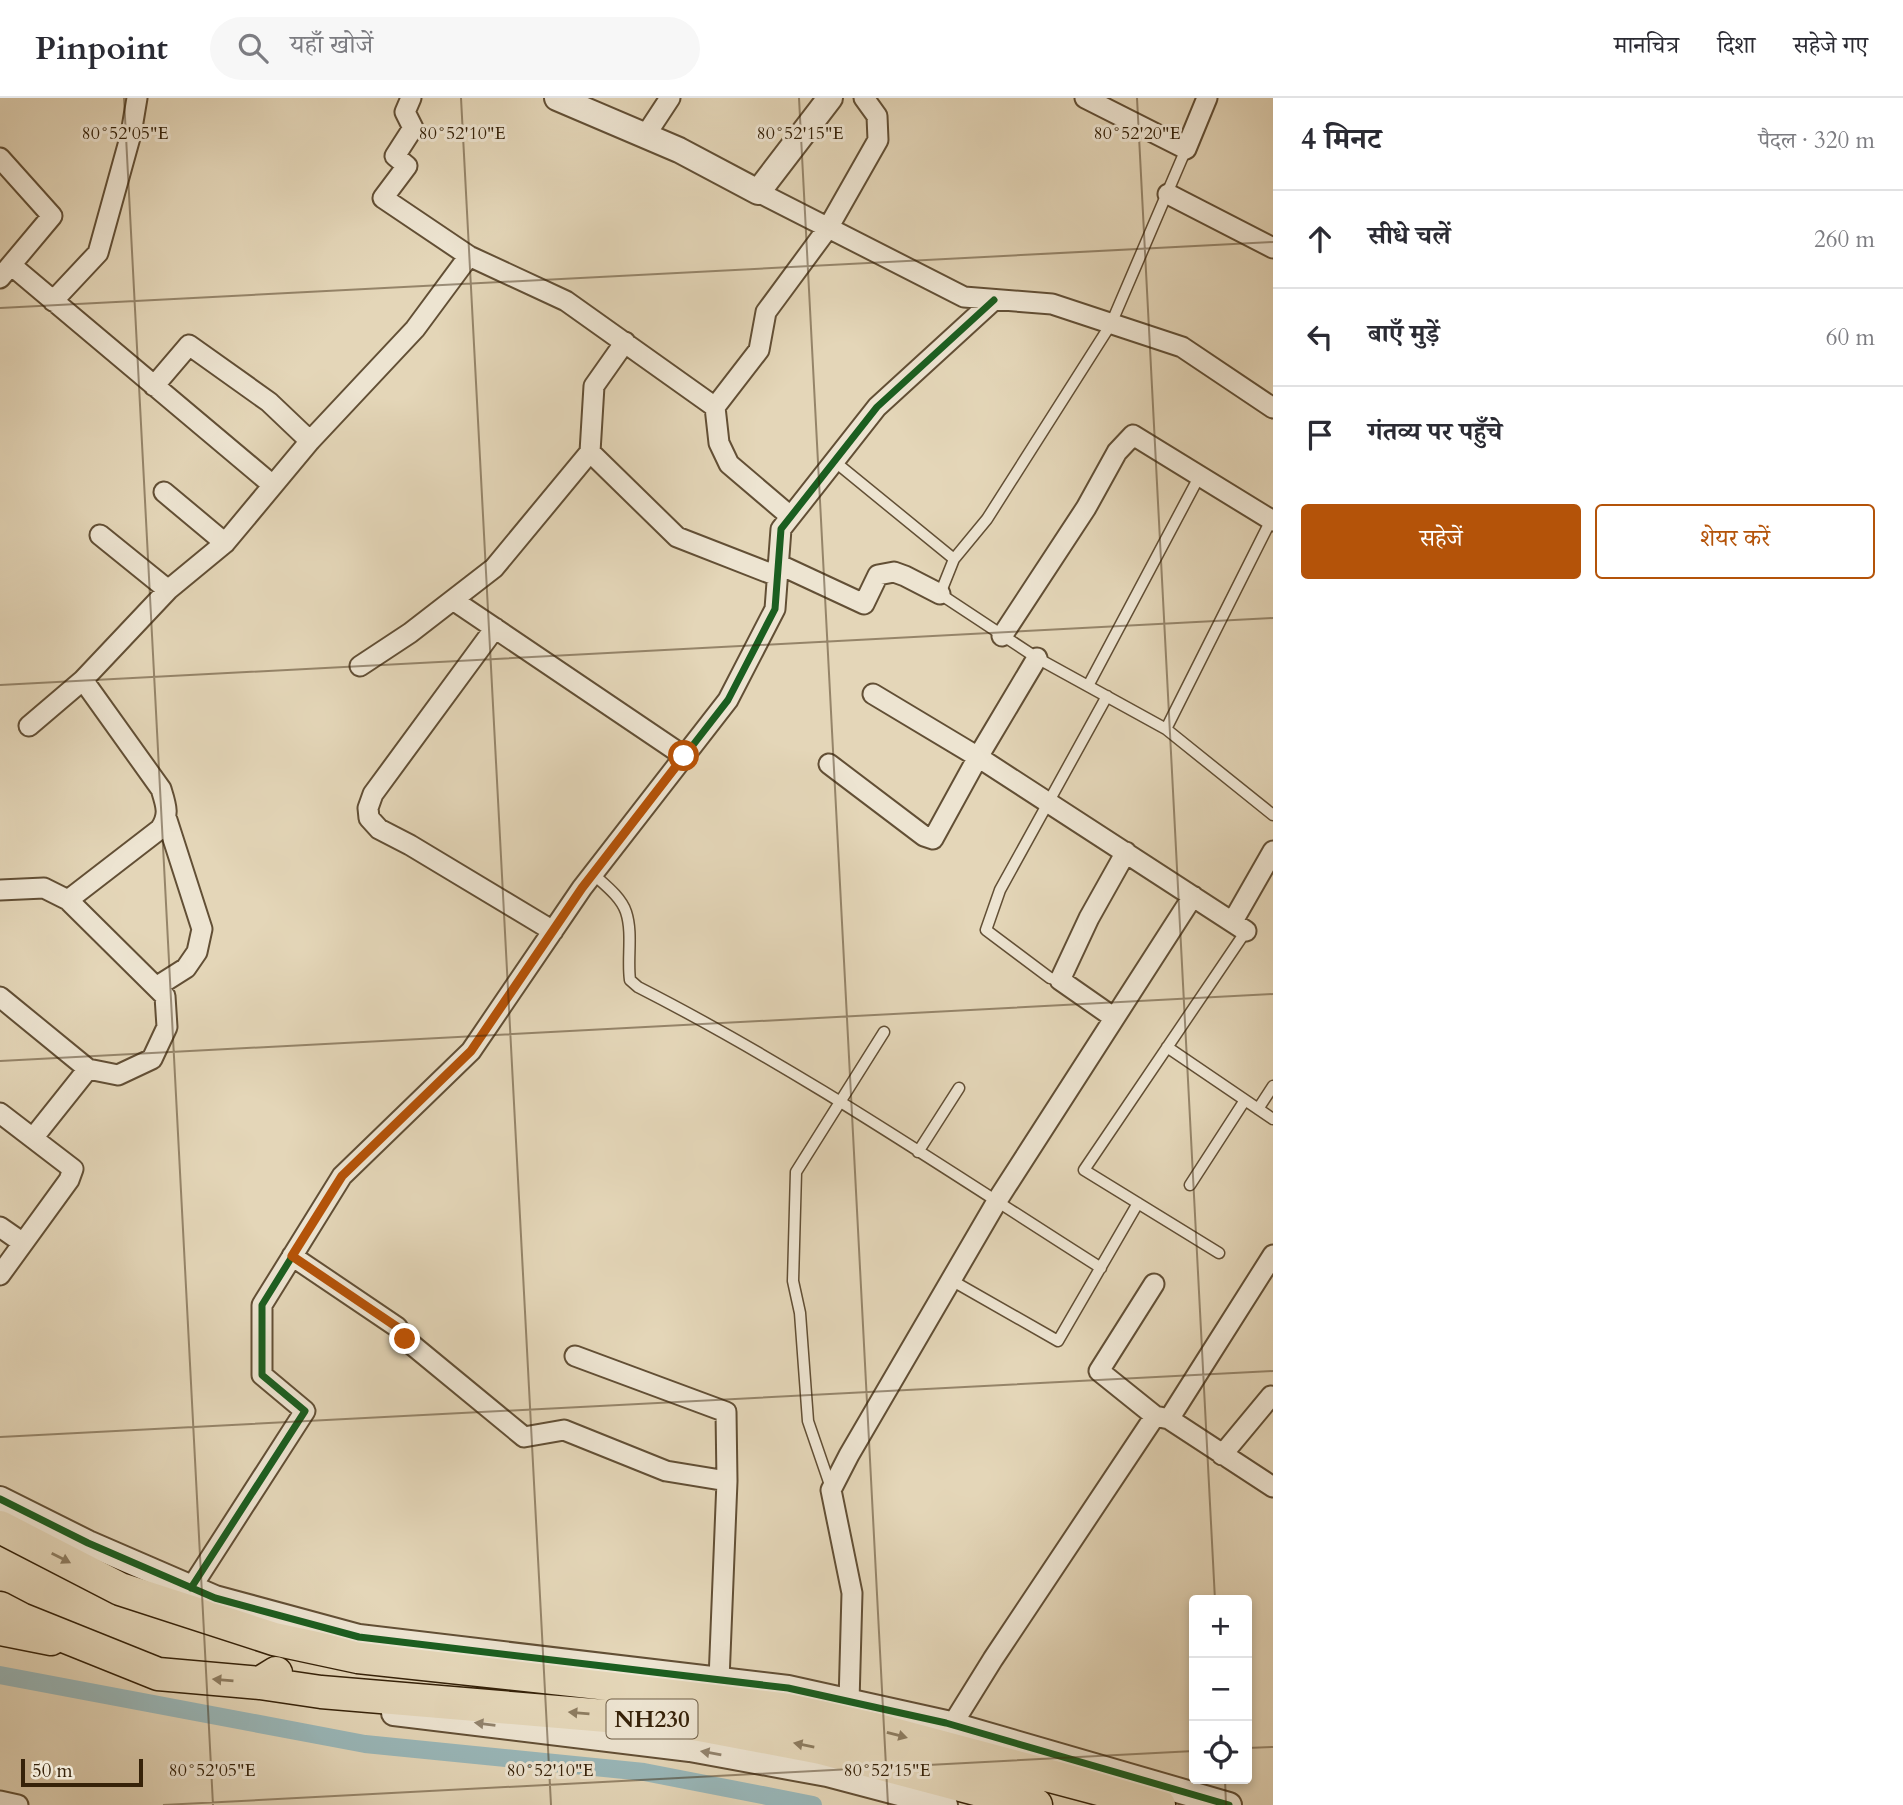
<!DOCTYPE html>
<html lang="hi">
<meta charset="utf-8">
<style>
:root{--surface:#fff;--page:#f7f7f7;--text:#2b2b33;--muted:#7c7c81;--line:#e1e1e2;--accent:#b45309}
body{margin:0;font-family:Cardo,"Noto Serif Devanagari",serif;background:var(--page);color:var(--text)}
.controls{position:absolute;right:21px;bottom:21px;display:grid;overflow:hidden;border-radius:7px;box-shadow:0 4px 10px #0003}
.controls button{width:63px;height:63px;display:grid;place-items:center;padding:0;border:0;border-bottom:2px solid var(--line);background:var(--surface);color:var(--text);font:35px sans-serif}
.scale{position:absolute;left:21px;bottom:18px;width:122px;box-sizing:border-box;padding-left:7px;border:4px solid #362209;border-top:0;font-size:19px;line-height:24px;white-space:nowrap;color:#362209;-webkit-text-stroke:5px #ede4d1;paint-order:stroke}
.stop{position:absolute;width:21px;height:21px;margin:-16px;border:5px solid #b45309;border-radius:50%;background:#fff}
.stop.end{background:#b45309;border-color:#fff;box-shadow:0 2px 7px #0008}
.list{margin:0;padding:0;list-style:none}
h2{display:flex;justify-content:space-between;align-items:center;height:91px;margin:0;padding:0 28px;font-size:30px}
h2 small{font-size:23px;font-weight:400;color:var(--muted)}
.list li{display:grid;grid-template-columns:46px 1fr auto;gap:21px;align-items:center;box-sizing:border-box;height:98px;padding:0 28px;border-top:2px solid var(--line)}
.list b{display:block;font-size:26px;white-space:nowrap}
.list em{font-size:23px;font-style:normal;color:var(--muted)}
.actions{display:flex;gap:14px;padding:21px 28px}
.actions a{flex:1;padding:16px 0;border:2px solid var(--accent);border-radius:7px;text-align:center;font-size:24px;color:var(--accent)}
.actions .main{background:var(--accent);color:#fff}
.icon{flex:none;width:38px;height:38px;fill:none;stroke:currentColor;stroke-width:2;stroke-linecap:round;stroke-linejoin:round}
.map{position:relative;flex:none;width:1273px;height:1707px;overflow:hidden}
header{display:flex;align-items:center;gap:42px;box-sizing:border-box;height:98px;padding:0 35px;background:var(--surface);border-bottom:2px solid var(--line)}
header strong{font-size:33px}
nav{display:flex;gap:38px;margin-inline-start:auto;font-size:24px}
.search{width:490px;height:63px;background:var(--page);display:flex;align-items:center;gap:18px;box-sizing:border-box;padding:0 24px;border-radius:38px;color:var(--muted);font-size:26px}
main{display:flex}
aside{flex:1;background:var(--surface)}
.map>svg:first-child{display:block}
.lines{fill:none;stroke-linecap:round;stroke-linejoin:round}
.canal{stroke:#99b7b9;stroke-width:18}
.service-casing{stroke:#624f35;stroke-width:13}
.minor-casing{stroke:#624f35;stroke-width:23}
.tertiary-casing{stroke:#624f35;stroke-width:28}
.primary-casing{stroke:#362209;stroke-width:33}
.trunk-casing{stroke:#362209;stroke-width:35}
.service{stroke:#ede4d1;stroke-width:10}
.minor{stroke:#ede4d1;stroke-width:19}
.tertiary{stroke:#ede4d1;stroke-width:24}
.primary{stroke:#e4d6b8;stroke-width:30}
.trunk{stroke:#e4d6b8;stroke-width:32}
.cycleway-casing{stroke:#ede4d1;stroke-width:11}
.cycleway{stroke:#1b5e20;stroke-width:7}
.oneway{fill:#8d7c60}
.oneway2{fill:#92836d}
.route{stroke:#b45309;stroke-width:9}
.ticks{fill:none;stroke:#362209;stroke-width:2;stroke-opacity:0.45}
.labels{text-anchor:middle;stroke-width:6;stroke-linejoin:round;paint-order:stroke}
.shield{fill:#ede4d1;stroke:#6d5c45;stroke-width:2}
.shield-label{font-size:23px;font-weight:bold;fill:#362209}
.ticks-label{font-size:18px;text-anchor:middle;fill:#362209;stroke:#ede4d1;stroke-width:6;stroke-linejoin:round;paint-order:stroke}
</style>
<header>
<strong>Pinpoint</strong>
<div class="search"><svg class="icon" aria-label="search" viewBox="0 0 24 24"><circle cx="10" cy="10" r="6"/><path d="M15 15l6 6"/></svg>यहाँ खोजें</div>
<nav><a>मानचित्र</a><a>दिशा</a><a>सहेजे गए</a></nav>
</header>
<main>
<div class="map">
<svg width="1273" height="1707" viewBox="0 0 1273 1707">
<rect width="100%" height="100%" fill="#e4d6b8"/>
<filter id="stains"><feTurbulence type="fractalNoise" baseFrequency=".00286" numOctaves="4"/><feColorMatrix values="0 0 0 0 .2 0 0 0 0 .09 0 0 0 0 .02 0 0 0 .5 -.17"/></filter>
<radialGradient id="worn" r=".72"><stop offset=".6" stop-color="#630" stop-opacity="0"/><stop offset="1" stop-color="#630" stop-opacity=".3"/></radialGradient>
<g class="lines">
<path class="canal" d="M 0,1577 L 365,1646 L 644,1674 L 813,1707"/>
<g class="service-casing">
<path id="service" d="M 1186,51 L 1111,226 L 987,421 L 954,461 L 940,496 L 1037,560 L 1166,631 L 1273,717
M 834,363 L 954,461
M 1088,588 L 1200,377
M 1166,631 L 1271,422
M 593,776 C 605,787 621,799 626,814 C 633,835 627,861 630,882 L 638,889 C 799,971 948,1073 1101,1170
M 1060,882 L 1050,880 L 986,832 L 1000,792 L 1107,598
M 1167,949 L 1273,1021
M 1258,1011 L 1273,988
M 918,1054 L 959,990
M 1190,1087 L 1245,1002
M 1219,1155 L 1084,1072 L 1246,833
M 951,1182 L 1058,1243 L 1138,1105
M 831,1390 L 808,1323 L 800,1215 L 793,1183 L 796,1074 L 884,934"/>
</g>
<g class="minor-casing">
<path id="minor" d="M 411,0 L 405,14 L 413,30 L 395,58 L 407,68 L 383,100 L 469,158 L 566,203 L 715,309 L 719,345 L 729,366 L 790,418
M 1085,0 L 1186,51 L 1207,0
M 645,38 L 670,0
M 0,60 L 52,118 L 0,180
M 758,94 L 964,199 L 1052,206 L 1182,249 L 1273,310
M 1168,96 L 1273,150
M 11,167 L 269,384
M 53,203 L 98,155 L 131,36 L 137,0
M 154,288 L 189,247 L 269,304 L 310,343
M 715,309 L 759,252 L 766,214 L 828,130 L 878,42 L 877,18 L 864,0
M 590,354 L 677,439 L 777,478
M 164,394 L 225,445
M 100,437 L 168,492
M 778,466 L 864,506 L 878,477 L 894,474 L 905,478 L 940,496
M 453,502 L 684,658
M 495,530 L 373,696 L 368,710 L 369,720 L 379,731 L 410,747 L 553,833
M 1002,538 L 1086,410 L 1117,354 L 1133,337 L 1273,423
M 360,568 L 410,535 L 494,470 L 590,354 L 594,288 L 625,244
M 873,596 L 978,659 L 1246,833
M 29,628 L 83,582
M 829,666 L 924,738 L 933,741 L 978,659 L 1037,560
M 0,792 L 44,790 L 68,802 L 160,731 C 170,717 166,707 161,691 L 83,582 L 168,492 L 225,445 L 310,343 L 415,231 L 469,158
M 1233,823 L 1273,753
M 156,889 L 186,870 L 197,854 L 202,831 L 167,722
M 0,899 L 88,971 L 118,977 L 152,961 L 167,929 L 165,898 L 68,802
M 1113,919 L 1060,882 L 1089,820 L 1126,754
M 0,1015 L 73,1071 L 69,1082 L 0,1177
M 33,1040 L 88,971
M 0,1129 L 23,1145
M 292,1158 L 397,1229 L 405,1241 L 524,1339 L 564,1332 L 666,1373 L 727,1383
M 1154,1186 L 1099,1273 L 1155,1318
M 575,1258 L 726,1314 L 727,1383 L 719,1582
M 1169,1321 L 1273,1389
M 1222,1357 L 1271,1298
M 191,1490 L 305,1313 L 262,1277 L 262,1207 L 342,1078 L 471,953 L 582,790 L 728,602 L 775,511 L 781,431 L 877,309 L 994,202
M 849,1604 L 852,1495 L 831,1392 L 849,1357 L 1000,1098 L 1193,798
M 952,1627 L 993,1561 L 1155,1318 L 1169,1321 L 1273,1157
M 0,1703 L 18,1707"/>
</g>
<g class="tertiary-casing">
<path id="tertiary" d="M 557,0 L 679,52 L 758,94 L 830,0
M 0,1401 L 88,1445 L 215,1500 L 359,1539 L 788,1590 L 946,1625 L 1229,1707
M 394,1615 L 690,1651 L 827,1676 L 945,1707"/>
</g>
<g class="primary-casing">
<path id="primary" d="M 0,1532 L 51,1542"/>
</g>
<g class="trunk-casing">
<path id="trunk" d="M 0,1429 L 120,1491 L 274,1541 L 358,1559 L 718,1598 L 848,1624 L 1159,1707
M 0,1510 L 21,1521 L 158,1576 L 260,1585 L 276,1575
M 260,1585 L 321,1594 L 689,1625 L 821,1650 L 1036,1707"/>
</g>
<use href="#service" class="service"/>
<use href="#minor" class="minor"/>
<use href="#tertiary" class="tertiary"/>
<use href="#primary" class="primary"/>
<use href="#trunk" class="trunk"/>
<g class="cycleway-casing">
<path id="cycleway" d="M 0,1401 L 88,1445 L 215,1500 L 359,1539 L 788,1590 L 946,1625 L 1229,1707
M 191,1490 L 305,1313 L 262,1277 L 262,1207 L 342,1078 L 471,953 L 582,790 L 728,602 L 775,511 L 781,431 L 877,309 L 994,202"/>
</g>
<use href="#cycleway" class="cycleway"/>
</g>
<defs><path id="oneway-solid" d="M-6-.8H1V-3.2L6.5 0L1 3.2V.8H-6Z" transform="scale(1.75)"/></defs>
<g class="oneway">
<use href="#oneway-solid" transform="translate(61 1460) rotate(27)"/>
<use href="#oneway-solid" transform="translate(223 1582) rotate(-175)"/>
<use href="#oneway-solid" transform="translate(579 1615) rotate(-175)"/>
<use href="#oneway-solid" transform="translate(897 1637) rotate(15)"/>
<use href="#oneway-solid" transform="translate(804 1647) rotate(-169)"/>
</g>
<g class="oneway2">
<use href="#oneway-solid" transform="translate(485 1626) rotate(-173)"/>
<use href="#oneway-solid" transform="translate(711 1655) rotate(-170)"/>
</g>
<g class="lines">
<path class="route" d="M 405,1241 L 397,1229 L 292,1158 L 342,1078 L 471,953 L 582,790 L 684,658"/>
</g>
<path class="ticks" d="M 124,0 L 213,1707M 461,0 L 551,1707M 799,0 L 888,1707M 1137,0 L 1215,1502M 0,210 L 1273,144M 0,587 L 1273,520M 0,963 L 1273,896M 0,1339 L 1273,1273M 1247,1650 L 1273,1649M 1225,1681 L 1226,1707M 163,1707 L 1194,1653"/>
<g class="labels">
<rect class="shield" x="606.5" y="1601.5" width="91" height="39" rx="5"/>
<g class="shield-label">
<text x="652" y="1629">NH230</text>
</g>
</g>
<g class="ticks-label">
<text x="125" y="41">80°52'05"E</text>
<text x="462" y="41">80°52'10"E</text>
<text x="800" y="41">80°52'15"E</text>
<text x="1137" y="41">80°52'20"E</text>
<text x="212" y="1678">80°52'05"E</text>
<text x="550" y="1678">80°52'10"E</text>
<text x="887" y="1678">80°52'15"E</text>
</g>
<rect width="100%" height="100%" filter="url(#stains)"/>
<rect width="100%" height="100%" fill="url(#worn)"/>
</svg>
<div class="controls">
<button>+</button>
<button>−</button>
<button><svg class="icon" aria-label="locate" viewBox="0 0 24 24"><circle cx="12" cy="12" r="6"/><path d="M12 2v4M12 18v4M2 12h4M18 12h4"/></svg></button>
</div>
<div class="scale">50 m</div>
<div class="stop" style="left:684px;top:658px"></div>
<div class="stop end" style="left:405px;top:1241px"></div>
</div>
<aside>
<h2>4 मिनट<small>पैदल · 320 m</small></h2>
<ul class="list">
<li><svg class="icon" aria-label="ahead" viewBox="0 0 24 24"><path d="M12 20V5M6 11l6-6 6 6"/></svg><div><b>सीधे चलें</b></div><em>260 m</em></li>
<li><svg class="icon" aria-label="left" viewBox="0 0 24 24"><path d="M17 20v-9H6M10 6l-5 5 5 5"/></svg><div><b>बाएँ मुड़ें</b></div><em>60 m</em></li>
<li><svg class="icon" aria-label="arrive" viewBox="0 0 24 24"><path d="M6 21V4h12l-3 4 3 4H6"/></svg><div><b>गंतव्य पर पहुँचे</b></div></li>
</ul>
<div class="actions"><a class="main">सहेजें</a><a>शेयर करें</a></div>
</aside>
</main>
